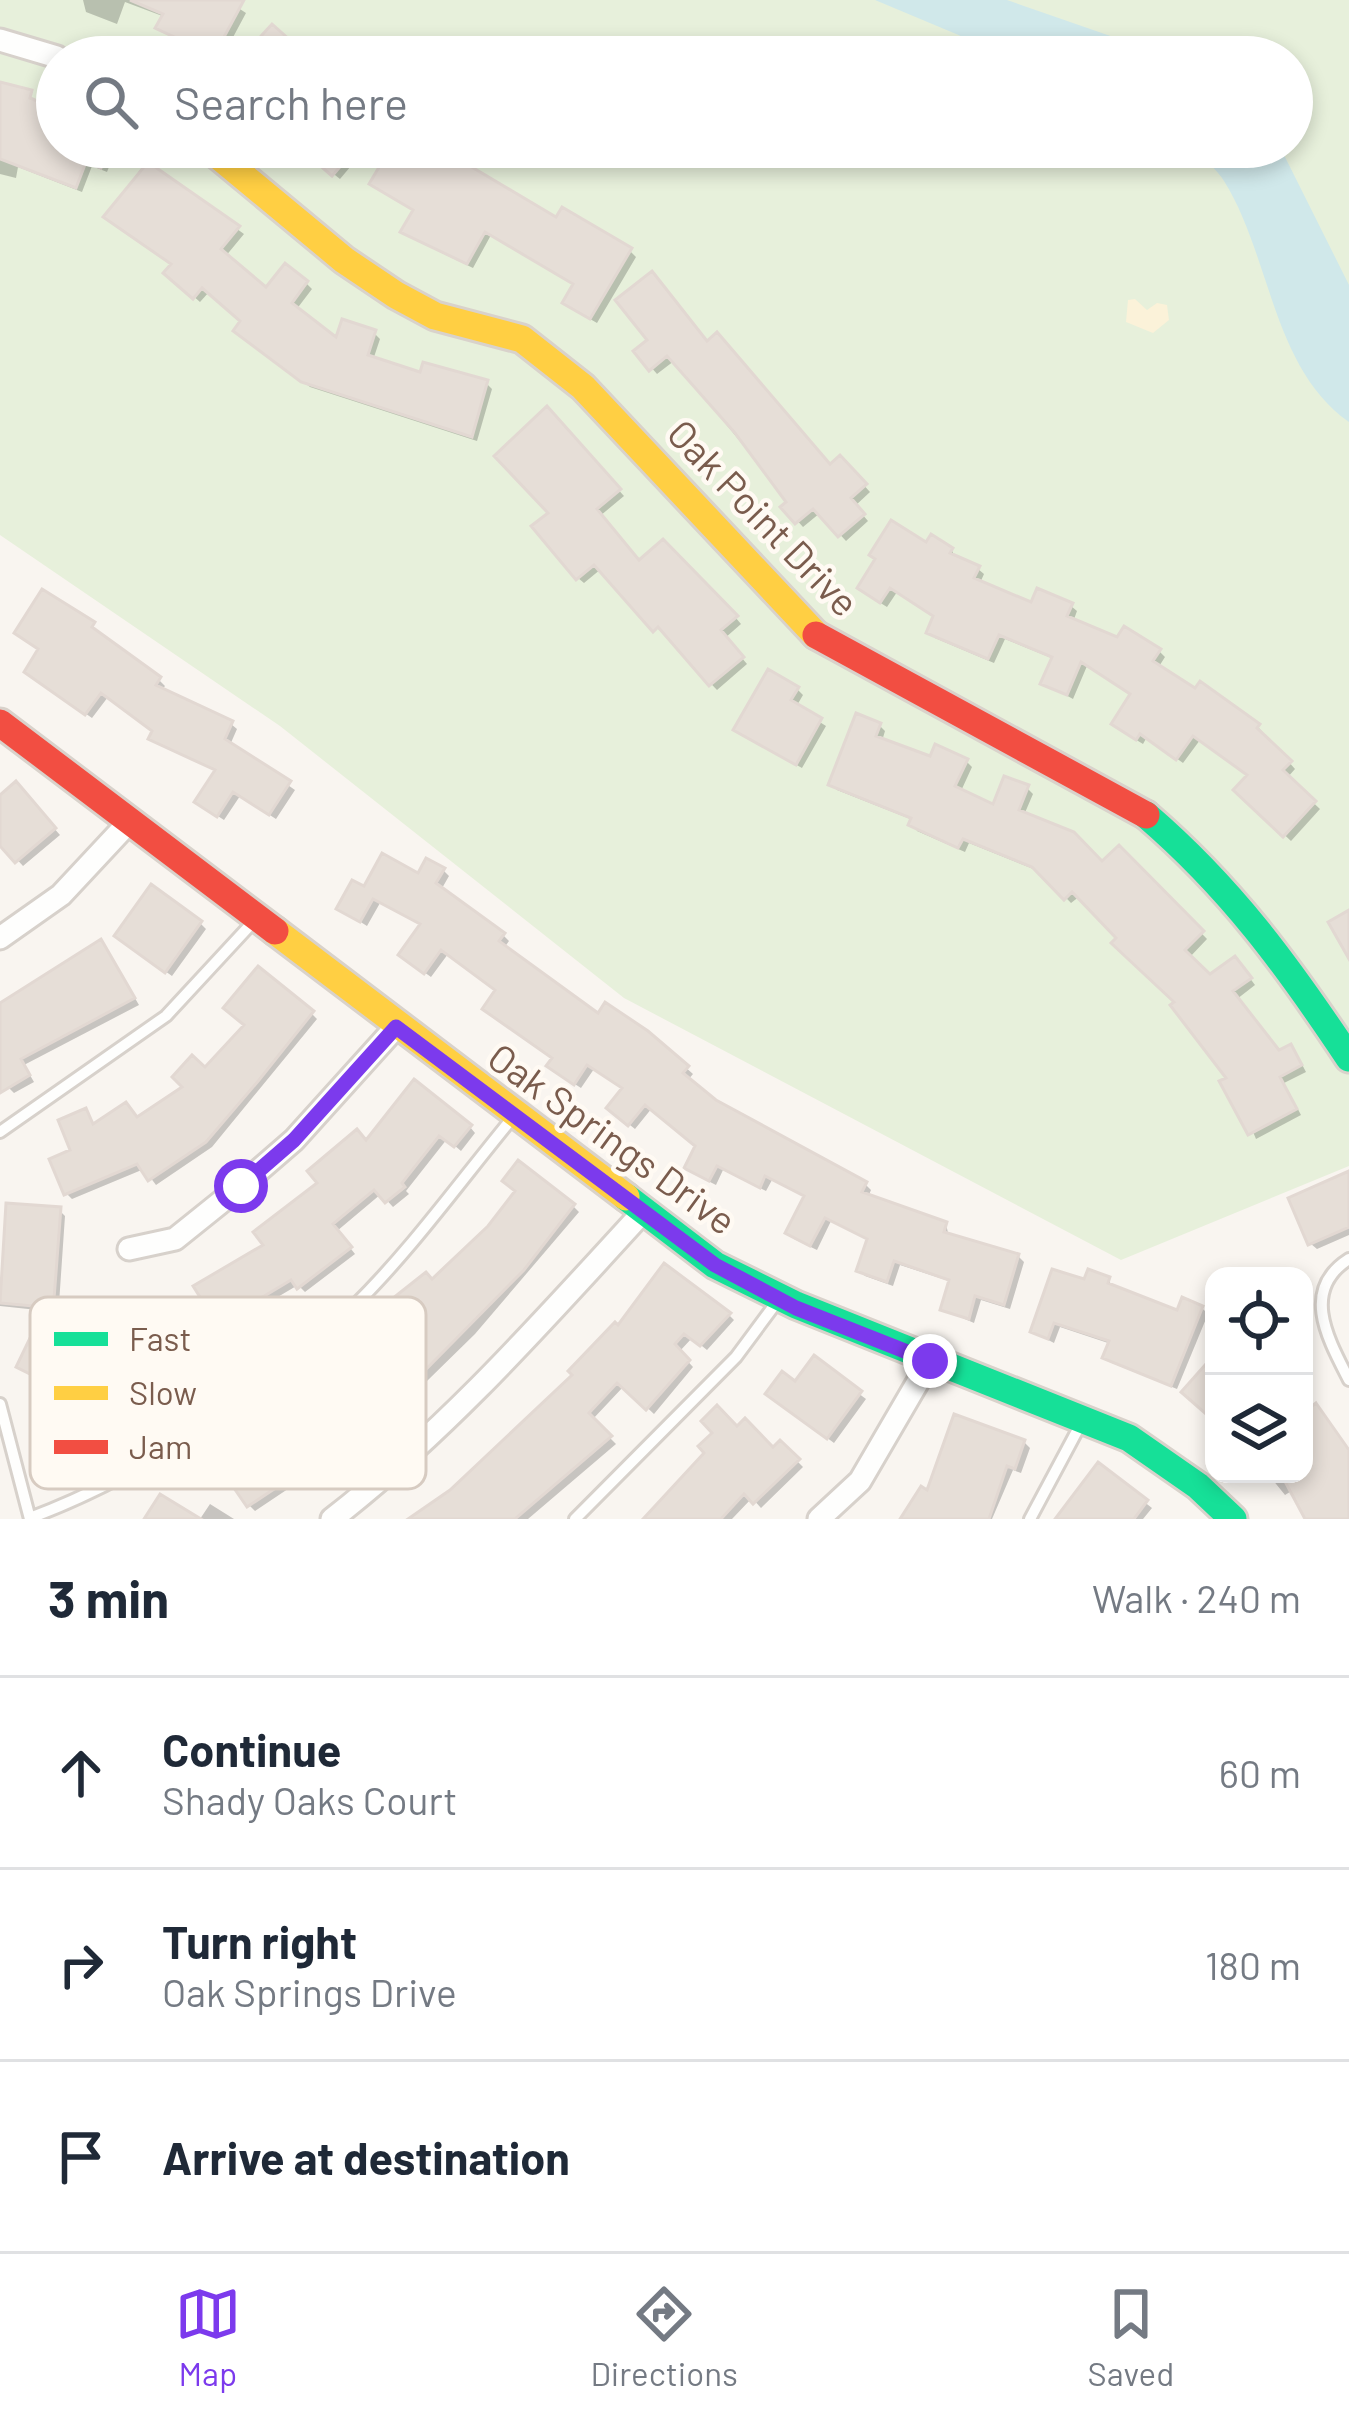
<!DOCTYPE html>
<meta charset="utf-8">
<style>
:root{--surface:#fff;--page:#f2f2f3;--text:#1f2937;--muted:#747a83;--line:#e0e1e3;--accent:#7c3aed}
body{margin:0;font-family:Barlow,sans-serif;background:var(--page);color:var(--text)}
.controls{position:absolute;right:36px;bottom:36px;display:grid;overflow:hidden;border-radius:24px;box-shadow:0 6px 18px #0003}
.controls button{width:108px;height:108px;display:grid;place-items:center;padding:0;border:0;border-bottom:3px solid var(--line);background:var(--surface);color:var(--text);font:60px sans-serif}
.stop{position:absolute;width:36px;height:36px;margin:-27px;border:9px solid #7c3aed;border-radius:50%;background:#fff}
.stop.end{background:#7c3aed;border-color:#fff;box-shadow:0 3px 12px #0008}
.list{margin:0;padding:0;list-style:none}
h2{display:flex;justify-content:space-between;align-items:center;height:156px;margin:0;padding:0 48px;font-size:51px}
h2 small{font-size:39px;font-weight:400;color:var(--muted)}
.list li{display:grid;grid-template-columns:78px 1fr auto;gap:36px;align-items:center;box-sizing:border-box;height:192px;padding:0 48px;border-top:3px solid var(--line)}
.list b{display:block;font-size:45px;white-space:nowrap}
.list p{margin:0;font-size:39px;white-space:nowrap;color:var(--muted)}
.list em{font-size:39px;font-style:normal;color:var(--muted)}
.icon{flex:none;width:66px;height:66px;fill:none;stroke:currentColor;stroke-width:2;stroke-linecap:round;stroke-linejoin:round}
.map{position:relative;flex:none;width:1349px;height:1519px;overflow:hidden}
.search{position:absolute;background:var(--surface);box-shadow:0 6px 18px #0003;left:36px;right:36px;top:36px;height:132px;display:flex;align-items:center;gap:30px;box-sizing:border-box;padding:0 42px;border-radius:66px;color:var(--muted);font-size:45px}
.sheet{height:732px;background:var(--surface)}
nav{display:flex;justify-content:space-around;align-items:center;box-sizing:border-box;height:168px;border-top:3px solid var(--line);background:var(--surface);font-size:33px;color:var(--muted)}
nav a{display:grid;justify-items:center;gap:6px}
nav .on{color:var(--accent)}
.map>svg:first-child{display:block}
.green{fill:#e7f0db;fill-rule:evenodd}
.sand{fill:#fbf2d9}
.water{fill:#d0e8ea}
.shadow{fill:#0003}
.building{fill:#e6ded7;stroke:#e2d8d2;stroke-width:3}
.lines{fill:none;stroke-linecap:round;stroke-linejoin:round}
.lane-casing{stroke:#d7d1cb;stroke-width:16}
.street-casing{stroke:#d7d1cb;stroke-width:27}
.fast-casing{stroke:#d9d2cb;stroke-width:33}
.slow-casing{stroke:#d9d2cb;stroke-width:33}
.jam-casing{stroke:#d9d2cb;stroke-width:33}
.lane{stroke:#fefefd;stroke-width:10}
.street{stroke:#fefefd;stroke-width:21}
.fast{stroke:#16e098;stroke-width:27}
.slow{stroke:#ffcf43;stroke-width:27}
.jam{stroke:#f24e42;stroke-width:27}
.route{stroke:#7c3aed;stroke-width:15}
.labels{text-anchor:middle;stroke-width:9;stroke-linejoin:round;paint-order:stroke}
.street-label{font-size:39px;fill:#7a5c4d;stroke:#fffaf3}
.key{fill:#fffaf3;stroke:#d7cbc1;stroke-width:3}
.key-label{font-size:33px;fill:#7a5c4d}
</style>
<div class="map">
<svg width="1349" height="1519" viewBox="0 0 1349 1519">
<rect width="100%" height="100%" fill="#f9f5f0"/>
<path class="green" d="M 0,0 L 1349,0 L 1349,1166 L 1121,1260 L 624,998 L 280,726 L 0,535 ZM 57,57 L 1292,57 L 1292,147 L 57,147 Z"/>
<path class="sand" d="M 1135,299 L 1147,310 L 1157,303 L 1167,305 L 1169,320 L 1153,333 L 1126,322 L 1128,300 Z"/>
<path class="water" d="M 875,0 L 1007,0 L 1171,57 L 1011,57 Z
M 1192,147 L 1280,147 L 1349,285 L 1349,422 C 1272,368 1271,256 1224,181 C 1217,169 1202,158 1192,147 Z"/>
<path class="shadow" d="M 83,0 L 226,0 L 246,13 L 223,56 L 206,47 L 201,57 L 174,57 L 176,39 L 159,27 L 165,17 L 125,2 L 117,24 L 86,12 Z
M 0,86 L 57,112 L 57,147 L 117,147 L 107,172 L 92,166 L 82,192 L 18,167 L 16,178 L 0,174 Z
M 300,147 L 367,147 L 340,179 Z
M 394,147 L 432,147 L 557,221 L 563,212 L 630,251 L 636,257 L 597,323 L 571,308 L 576,285 L 491,235 L 473,268 L 409,237 L 404,232 L 415,211 Z
M 145,163 L 244,234 L 225,257 L 266,292 L 285,267 L 306,283 L 312,289 L 296,310 L 338,342 L 374,333 L 380,339 L 373,360 L 423,376 L 486,383 L 492,389 L 477,441 L 310,387 L 243,336 L 244,322 L 209,292 L 200,302 L 167,273 L 174,265 L 107,216 Z
M 708,344 L 830,467 L 840,459 L 870,492 L 855,506 L 868,521 L 846,541 L 820,513 L 803,527 L 785,507 L 790,502 L 674,361 L 657,374 L 637,351 Z
M 547,411 L 624,496 L 600,516 L 640,563 L 719,598 L 741,624 L 725,638 L 747,664 L 717,690 L 601,569 L 584,583 L 578,578 L 552,513 Z
M 927,546 L 952,550 L 955,559 L 978,569 L 984,574 L 980,583 L 1032,606 L 1071,606 L 1077,611 L 1073,622 L 1159,651 L 1165,657 L 1158,668 L 1196,692 L 1201,685 L 1258,727 L 1295,769 L 1287,778 L 1320,809 L 1291,841 L 1237,790 L 1250,776 L 1200,740 L 1183,763 L 1147,737 L 1143,744 L 1120,730 L 1133,695 L 1087,666 L 1073,699 L 1044,683 L 1054,659 L 1005,639 L 994,663 L 935,638 L 930,632 L 936,617 L 897,592 L 887,607 L 866,594 Z
M 93,625 L 96,634 L 159,680 L 165,686 L 161,691 L 231,724 L 237,729 L 230,745 L 295,790 L 276,819 L 240,796 L 224,820 L 204,807 L 218,772 L 158,744 L 152,738 L 155,731 L 108,697 L 92,718 L 33,677 Z
M 797,689 L 803,695 L 796,707 L 826,726 L 802,768 L 743,735 Z
M 879,725 L 885,731 L 882,741 L 931,760 L 966,761 L 972,767 L 961,791 L 995,808 L 1027,788 L 1033,794 L 1024,815 L 1102,865 L 1119,849 L 1207,939 L 1189,958 L 1210,978 L 1240,965 L 1255,985 L 1237,999 L 1279,1053 L 1290,1047 L 1296,1053 L 1306,1072 L 1284,1083 L 1301,1115 L 1256,1139 L 1231,1079 L 1178,1003 L 1080,896 L 1071,903 L 1041,872 L 969,843 L 965,852 L 917,831 L 913,820 L 837,790 L 832,784 Z
M 16,785 L 60,835 L 23,866 L 0,841 L 0,799 Z
M 443,870 L 449,876 L 441,890 L 503,935 L 509,941 L 504,948 L 599,1018 L 647,1033 L 693,1074 L 687,1081 L 714,1103 L 865,1184 L 871,1190 L 868,1197 L 946,1224 L 949,1237 L 1018,1256 L 1024,1262 L 1010,1309 L 981,1300 L 974,1323 L 944,1310 L 952,1282 L 900,1265 L 893,1286 L 865,1276 L 859,1270 L 870,1241 L 831,1221 L 817,1250 L 794,1239 L 789,1233 L 807,1198 L 772,1180 L 766,1191 L 723,1170 L 716,1185 L 694,1174 L 688,1168 L 699,1146 L 652,1108 L 635,1129 L 616,1114 L 625,1089 L 594,1069 L 581,1088 L 556,1072 L 555,1059 L 499,990 L 448,954 L 431,977 L 407,960 L 422,926 L 380,903 L 367,926 L 340,909 L 366,890 Z
M 200,923 L 206,929 L 172,976 L 124,942 Z
M 106,949 L 139,1005 L 24,1065 L 34,1082 L 14,1093 L 0,1079 L 0,1006 Z
M 312,1014 L 317,1019 L 212,1147 L 156,1185 L 144,1169 L 72,1199 L 66,1193 L 86,1111 L 95,1126 L 138,1120 L 205,1071 L 248,1025 Z
M 470,1127 L 475,1133 L 461,1151 L 447,1139 L 406,1191 L 409,1194 L 393,1207 L 381,1194 L 337,1231 L 355,1254 L 305,1292 L 298,1285 L 244,1317 L 260,1343 L 240,1355 L 233,1347 L 180,1372 L 190,1393 L 173,1401 L 167,1395 L 140,1338 L 209,1306 L 366,1144 Z
M 1349,1174 L 1349,1235 L 1317,1249 L 1311,1244 Z
M 573,1206 L 579,1212 L 475,1334 L 379,1428 L 255,1511 L 249,1505 L 298,1406 L 361,1365 L 433,1283 Z
M 59,1210 L 65,1216 L 59,1304 L 127,1340 L 108,1379 L 91,1371 L 86,1382 L 56,1367 L 48,1383 L 26,1372 L 20,1366 L 47,1311 L 0,1306 L 0,1279 Z
M 1109,1280 L 1113,1289 L 1178,1314 L 1202,1308 L 1208,1314 L 1177,1389 L 1112,1363 L 1106,1357 L 1111,1344 L 1060,1327 L 1054,1343 L 1033,1332 L 1086,1283 Z
M 729,1315 L 734,1320 L 707,1350 L 692,1338 L 679,1352 L 693,1367 L 654,1414 L 624,1386 L 592,1420 L 616,1444 L 528,1519 L 415,1519 L 452,1492 L 576,1376 Z
M 814,1360 L 866,1399 L 834,1443 L 775,1399 L 796,1385 Z
M 1304,1416 L 1349,1466 L 1349,1519 L 1309,1519 L 1293,1490 L 1285,1495 L 1268,1474 L 1304,1474 Z
M 737,1430 L 773,1451 L 780,1444 L 803,1467 L 761,1508 L 752,1498 L 732,1519 L 647,1519 Z
M 1024,1442 L 1030,1448 L 1021,1473 L 1013,1470 L 992,1519 L 903,1519 L 922,1490 L 929,1494 Z
M 1098,1466 L 1152,1508 L 1143,1519 L 1058,1519 Z
M 210,1504 L 234,1519 L 200,1519 Z"/>
<path class="building" d="M 130,0 L 244,0 L 216,52 L 200,43 L 193,57 L 163,57 L 174,37 L 155,28 L 163,14 Z
M 272,24 L 309,57 L 242,57 Z
M 0,82 L 32,90 L 30,98 L 57,109 L 57,147 L 109,147 L 101,168 L 86,162 L 76,188 L 0,159 Z
M 299,147 L 357,147 L 332,176 Z
M 391,147 L 438,147 L 556,217 L 562,207 L 632,248 L 590,319 L 562,303 L 573,284 L 485,232 L 467,264 L 400,232 L 413,210 L 369,184 Z
M 148,162 L 240,226 L 221,249 L 266,287 L 285,263 L 308,281 L 292,303 L 336,337 L 342,319 L 376,330 L 368,355 L 420,372 L 423,362 L 488,380 L 472,437 L 301,382 L 233,331 L 240,321 L 202,288 L 193,299 L 163,273 L 171,264 L 103,217 Z
M 652,271 L 707,341 L 717,332 L 830,464 L 840,455 L 867,484 L 851,498 L 865,514 L 838,537 L 813,509 L 795,524 L 780,507 L 786,502 L 735,433 L 667,356 L 649,371 L 633,351 L 647,340 L 615,300 Z
M 547,406 L 621,489 L 597,509 L 639,560 L 663,539 L 738,616 L 721,630 L 744,657 L 709,686 L 658,627 L 653,632 L 594,565 L 576,580 L 531,526 L 548,513 L 494,456 Z
M 891,520 L 926,542 L 931,534 L 953,548 L 950,553 L 980,566 L 974,578 L 1031,602 L 1037,588 L 1073,603 L 1067,616 L 1117,637 L 1124,626 L 1161,649 L 1153,661 L 1195,688 L 1200,681 L 1260,724 L 1257,728 L 1292,761 L 1283,770 L 1316,801 L 1283,837 L 1233,790 L 1247,775 L 1193,736 L 1176,760 L 1140,734 L 1136,740 L 1111,724 L 1130,694 L 1081,662 L 1067,695 L 1040,684 L 1052,657 L 999,635 L 988,659 L 926,633 L 933,616 L 890,588 L 880,603 L 857,588 L 875,559 L 869,555 Z
M 42,589 L 95,622 L 92,627 L 161,677 L 156,685 L 233,721 L 225,739 L 291,781 L 269,815 L 233,792 L 217,817 L 194,802 L 215,770 L 148,739 L 152,731 L 101,693 L 85,715 L 24,672 L 38,649 L 14,633 Z
M 768,669 L 799,687 L 791,700 L 822,718 L 796,765 L 733,730 Z
M 856,713 L 881,723 L 876,736 L 930,756 L 935,744 L 968,759 L 955,786 L 993,804 L 1004,776 L 1029,785 L 1019,810 L 1074,832 L 1102,861 L 1119,845 L 1204,931 L 1185,950 L 1210,974 L 1235,956 L 1252,978 L 1233,991 L 1279,1050 L 1291,1044 L 1302,1065 L 1280,1077 L 1297,1109 L 1248,1135 L 1219,1081 L 1226,1078 L 1170,1005 L 1174,1002 L 1111,943 L 1116,938 L 1072,892 L 1064,900 L 1032,867 L 963,839 L 958,848 L 908,825 L 911,818 L 828,785 Z
M 16,781 L 56,828 L 15,863 L 0,846 L 0,795 Z
M 382,853 L 418,873 L 426,858 L 445,868 L 436,883 L 505,933 L 499,941 L 598,1013 L 605,1002 L 648,1031 L 689,1066 L 683,1073 L 716,1100 L 867,1182 L 862,1192 L 947,1222 L 944,1232 L 1019,1254 L 1004,1305 L 975,1296 L 969,1319 L 940,1310 L 949,1280 L 894,1261 L 887,1282 L 856,1271 L 867,1239 L 825,1218 L 810,1246 L 785,1233 L 804,1196 L 765,1176 L 760,1188 L 717,1166 L 709,1181 L 684,1168 L 695,1146 L 645,1105 L 628,1126 L 606,1108 L 622,1088 L 587,1065 L 574,1085 L 546,1066 L 552,1058 L 482,1009 L 495,990 L 441,950 L 424,974 L 398,955 L 420,924 L 373,899 L 360,922 L 336,909 L 352,880 L 364,886 Z
M 151,884 L 202,921 L 165,973 L 114,936 Z
M 1349,910 L 1349,959 L 1328,922 Z
M 101,939 L 135,998 L 21,1059 L 30,1075 L 0,1093 L 0,1003 Z
M 258,966 L 314,1011 L 259,1080 L 206,1142 L 148,1181 L 137,1164 L 64,1195 L 49,1159 L 70,1150 L 58,1120 L 86,1108 L 93,1124 L 126,1102 L 137,1117 L 182,1087 L 172,1077 L 192,1055 L 205,1067 L 244,1025 L 223,1008 Z
M 414,1079 L 472,1125 L 454,1147 L 439,1136 L 402,1183 L 405,1187 L 385,1203 L 374,1190 L 333,1224 L 352,1247 L 297,1289 L 291,1280 L 241,1310 L 256,1337 L 232,1351 L 227,1342 L 177,1366 L 187,1387 L 164,1397 L 136,1337 L 205,1305 L 193,1286 L 263,1245 L 253,1232 L 317,1183 L 307,1171 L 357,1129 L 366,1140 Z
M 518,1160 L 575,1204 L 524,1270 L 373,1423 L 247,1507 L 214,1459 L 274,1417 L 268,1409 L 290,1393 L 297,1403 L 335,1377 L 321,1364 L 341,1343 L 360,1360 L 392,1326 L 378,1310 L 426,1272 L 432,1279 L 488,1226 L 515,1191 L 502,1181 Z
M 1349,1171 L 1349,1227 L 1308,1245 L 1288,1198 Z
M 6,1203 L 61,1207 L 54,1299 L 123,1332 L 101,1375 L 85,1367 L 79,1378 L 50,1364 L 42,1380 L 16,1367 L 45,1307 L 0,1303 Z
M 664,1263 L 731,1313 L 700,1346 L 684,1334 L 675,1344 L 690,1360 L 646,1410 L 617,1383 L 589,1413 L 612,1436 L 515,1519 L 408,1519 L 450,1490 L 572,1375 L 568,1371 L 615,1322 L 618,1325 Z
M 1052,1269 L 1084,1279 L 1088,1269 L 1110,1277 L 1108,1283 L 1177,1310 L 1182,1297 L 1203,1306 L 1171,1386 L 1102,1358 L 1109,1341 L 1054,1323 L 1048,1339 L 1030,1332 Z
M 814,1355 L 862,1391 L 827,1439 L 765,1394 L 782,1371 L 795,1381 Z
M 1214,1355 L 1214,1421 L 1181,1392 Z
M 1316,1403 L 1349,1450 L 1349,1519 L 1305,1519 L 1281,1474 L 1304,1474 L 1304,1412 Z
M 717,1405 L 737,1426 L 745,1418 L 773,1447 L 780,1440 L 800,1459 L 753,1504 L 744,1494 L 721,1519 L 643,1519 L 704,1453 L 698,1446 L 712,1433 L 701,1421 Z
M 954,1414 L 1025,1440 L 1015,1469 L 1007,1466 L 989,1519 L 900,1519 L 921,1486 L 927,1490 Z
M 1098,1462 L 1148,1500 L 1134,1519 L 1055,1519 Z
M 160,1494 L 201,1519 L 144,1519 Z"/>
<g class="lines">
<g class="lane-casing">
<path id="lane" d="M 0,1132 L 166,1016 L 254,921
M 1349,1259 C 1300,1290 1328,1339 1349,1380
M 0,1404 L 30,1519
M 30,1518 C 147,1474 264,1395 353,1307 C 412,1249 461,1180 514,1116
M 575,1519 L 736,1357 L 779,1299
M 1030,1519 L 1085,1416"/>
</g>
<g class="street-casing">
<path id="street" d="M 0,40 L 57,57
M 0,938 L 61,895 L 131,820
M 129,1249 L 175,1239 L 241,1186 L 294,1140 L 396,1027
M 332,1519 C 448,1429 543,1321 642,1213
M 819,1519 L 860,1481 L 930,1361"/>
</g>
<g class="fast-casing">
<path id="fast" d="M 1146,815 C 1231,888 1287,965 1349,1058
M 626,1197 L 715,1265 L 796,1305 L 1129,1438 L 1198,1486 L 1233,1519"/>
</g>
<g class="slow-casing">
<path id="slow" d="M 208,147 L 344,260 L 396,295 L 435,316 L 522,339 L 583,387 L 816,635
M 275,931 L 626,1197"/>
</g>
<g class="jam-casing">
<path id="jam" d="M 816,635 L 1146,815
M 0,723 L 275,931"/>
</g>
<use href="#lane" class="lane"/>
<use href="#street" class="street"/>
<use href="#fast" class="fast"/>
<use href="#slow" class="slow"/>
<use href="#jam" class="jam"/>
</g>
<g class="lines">
<path class="route" d="M 241,1186 L 294,1140 L 396,1027 L 715,1265 L 796,1308 L 930,1361"/>
</g>
<g class="labels">
<g class="street-label">
<text transform="translate(763 518) rotate(46)" y="14">Oak Point Drive</text>
<text transform="translate(612 1139) rotate(36)" y="14">Oak Springs Drive</text>
</g>
</g>
<rect x="30" y="1297" width="396" height="192" rx="18" class="key"/>
<rect x="54" y="1332" width="54" height="14" fill="#16e098"/>
<rect x="54" y="1386" width="54" height="14" fill="#ffcf43"/>
<rect x="54" y="1440" width="54" height="14" fill="#f24e42"/>
<g class="key-label">
<text x="129" y="1351">Fast</text>
<text x="129" y="1405">Slow</text>
<text x="129" y="1459">Jam</text>
</g>
</svg>
<div class="controls">
<button><svg class="icon" aria-label="locate" viewBox="0 0 24 24"><circle cx="12" cy="12" r="6"/><path d="M12 2v4M12 18v4M2 12h4M18 12h4"/></svg></button>
<button><svg class="icon" aria-label="layers" viewBox="0 0 24 24"><path d="M12 4l9 5-9 5-9-5zM3 14l9 5 9-5"/></svg></button>
</div>
<div class="stop" style="left:241px;top:1186px"></div>
<div class="stop end" style="left:930px;top:1361px"></div>
<div class="search"><svg class="icon" aria-label="search" viewBox="0 0 24 24"><circle cx="10" cy="10" r="6"/><path d="M15 15l6 6"/></svg>Search here</div>
</div>
<section class="sheet">
<h2>3 min<small>Walk · 240 m</small></h2>
<ul class="list">
<li><svg class="icon" aria-label="ahead" viewBox="0 0 24 24"><path d="M12 20V5M6 11l6-6 6 6"/></svg><div><b>Continue</b><p>Shady Oaks Court</p></div><em>60 m</em></li>
<li><svg class="icon" aria-label="right" viewBox="0 0 24 24"><path d="M7 20v-9h11M14 6l5 5-5 5"/></svg><div><b>Turn right</b><p>Oak Springs Drive</p></div><em>180 m</em></li>
<li><svg class="icon" aria-label="arrive" viewBox="0 0 24 24"><path d="M6 21V4h12l-3 4 3 4H6"/></svg><div><b>Arrive at destination</b></div></li>
</ul>
</section>
<nav>
<a class="on"><svg class="icon" aria-label="map" viewBox="0 0 24 24"><path d="M3 6l6-2 6 2 6-2v14l-6 2-6-2-6 2zM9 4v14M15 6v14"/></svg>Map</a>
<a><svg class="icon" aria-label="directions" viewBox="0 0 24 24"><path d="M12 3l9 9-9 9-9-9zM9 14v-3h6M13 9l2 2-2 2"/></svg>Directions</a>
<a><svg class="icon" aria-label="saved" viewBox="0 0 24 24"><path d="M7 4h10v16l-5-4-5 4z"/></svg>Saved</a>
</nav>
